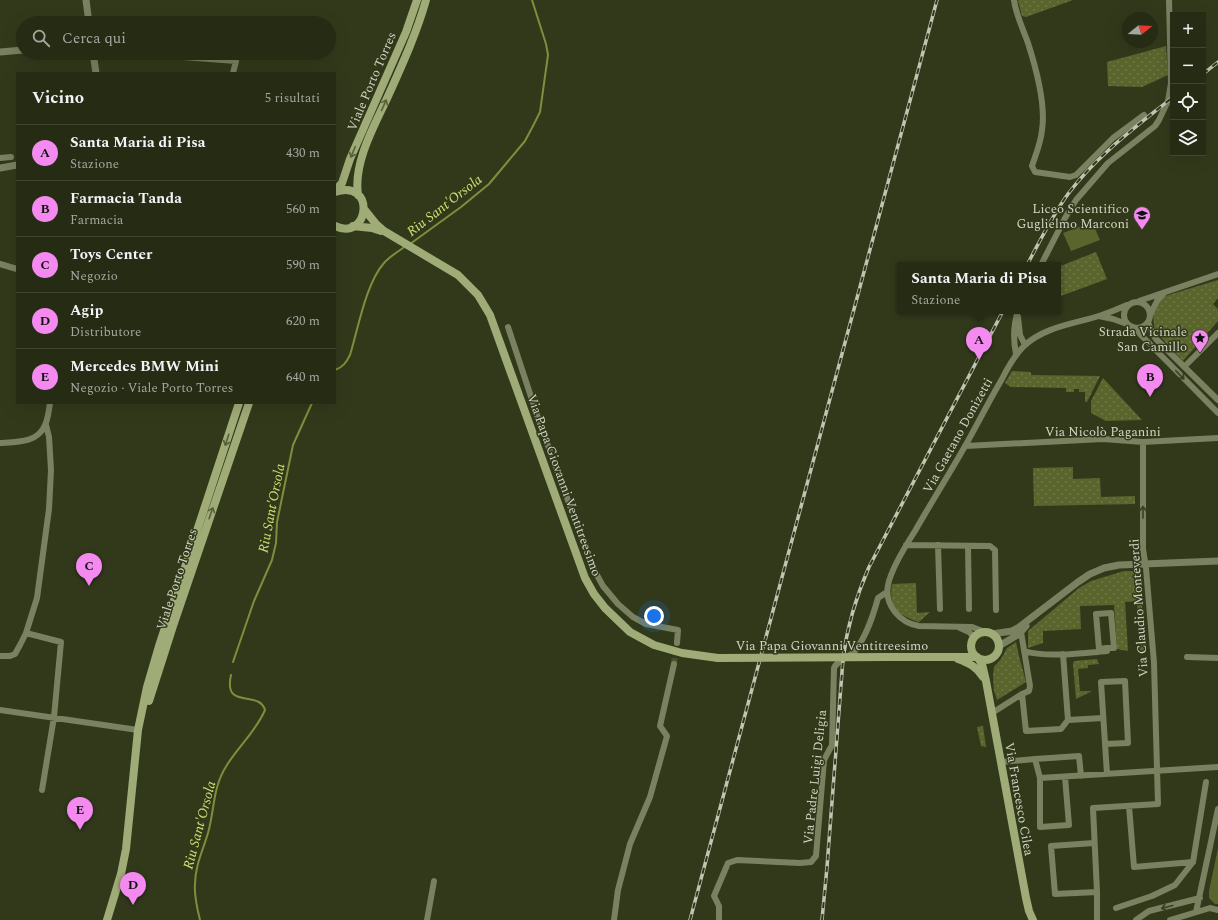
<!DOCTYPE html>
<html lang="it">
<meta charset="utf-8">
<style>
:root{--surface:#262b14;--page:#323722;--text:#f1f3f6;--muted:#a4a7a0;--line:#424734;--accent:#f489f0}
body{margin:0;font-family:Spectral,serif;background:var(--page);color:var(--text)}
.controls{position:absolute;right:12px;top:12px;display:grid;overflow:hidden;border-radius:0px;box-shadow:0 4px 16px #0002}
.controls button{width:36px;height:36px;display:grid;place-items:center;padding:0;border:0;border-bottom:1px solid var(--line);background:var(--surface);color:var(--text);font:20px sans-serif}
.compass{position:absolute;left:1122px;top:12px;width:36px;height:36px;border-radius:50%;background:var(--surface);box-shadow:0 4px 16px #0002;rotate:72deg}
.you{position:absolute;left:654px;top:616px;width:14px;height:14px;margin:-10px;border:3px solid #fff;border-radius:50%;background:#1a73e8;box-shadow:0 0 0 6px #1a73e833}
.badge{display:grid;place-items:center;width:26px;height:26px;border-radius:50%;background:var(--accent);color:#111;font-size:13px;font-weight:700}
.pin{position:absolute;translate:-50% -33px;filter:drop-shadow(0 1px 2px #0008)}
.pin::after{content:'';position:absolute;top:21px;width:14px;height:12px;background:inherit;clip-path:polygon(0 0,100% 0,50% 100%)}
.popup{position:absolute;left:897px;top:262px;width:164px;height:52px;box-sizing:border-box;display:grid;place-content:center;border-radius:0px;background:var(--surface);filter:drop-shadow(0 1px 3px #0005);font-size:13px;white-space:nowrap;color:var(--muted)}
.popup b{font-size:15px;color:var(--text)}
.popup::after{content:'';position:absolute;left:50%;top:100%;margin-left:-8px;border:8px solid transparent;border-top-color:var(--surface)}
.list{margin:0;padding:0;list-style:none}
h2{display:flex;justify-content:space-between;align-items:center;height:52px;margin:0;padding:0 16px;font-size:17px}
h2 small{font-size:13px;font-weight:400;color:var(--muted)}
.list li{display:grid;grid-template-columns:26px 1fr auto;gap:12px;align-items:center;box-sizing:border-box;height:56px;padding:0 16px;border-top:1px solid var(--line)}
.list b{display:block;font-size:15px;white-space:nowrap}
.list p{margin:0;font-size:13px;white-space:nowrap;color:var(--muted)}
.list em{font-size:13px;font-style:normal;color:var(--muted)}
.icon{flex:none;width:22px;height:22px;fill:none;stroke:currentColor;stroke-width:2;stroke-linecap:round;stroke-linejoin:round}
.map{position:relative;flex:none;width:1218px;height:920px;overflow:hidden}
.search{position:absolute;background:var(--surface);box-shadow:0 4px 16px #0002;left:16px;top:16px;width:320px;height:44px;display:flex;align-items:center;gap:10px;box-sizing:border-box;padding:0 14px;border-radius:22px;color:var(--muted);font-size:15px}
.panel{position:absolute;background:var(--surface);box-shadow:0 4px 16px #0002;left:16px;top:72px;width:320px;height:332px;border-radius:0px}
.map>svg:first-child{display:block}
.grass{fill:url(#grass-dots)}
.pitch{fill:#5a642d}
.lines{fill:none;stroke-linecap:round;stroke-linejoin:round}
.stream{stroke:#7e8e3c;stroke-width:2}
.minor-tunnel{stroke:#4a5034;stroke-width:6;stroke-dasharray:6 3;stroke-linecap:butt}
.minor{stroke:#798160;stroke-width:6}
.tertiary{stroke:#798160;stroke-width:7}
.secondary{stroke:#9fac77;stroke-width:8}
.rail-casing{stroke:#c0c5b2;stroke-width:3.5}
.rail{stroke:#32391b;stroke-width:2;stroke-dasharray:6;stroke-linecap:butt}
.secondary-bridge{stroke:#9fac77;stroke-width:8}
.oneway{stroke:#58613b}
.oneway2{stroke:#394022}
.labels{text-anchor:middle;stroke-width:3;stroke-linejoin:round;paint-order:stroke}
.street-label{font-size:13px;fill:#d1d5c3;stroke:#32391b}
.poi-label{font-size:13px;fill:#d1d5c3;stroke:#32391b;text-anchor:end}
.water-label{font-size:14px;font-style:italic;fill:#cbe172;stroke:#32391b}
</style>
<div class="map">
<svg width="1218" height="920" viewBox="0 0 1218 920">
<defs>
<pattern id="grass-dots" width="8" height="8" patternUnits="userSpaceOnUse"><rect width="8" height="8" fill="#5a642d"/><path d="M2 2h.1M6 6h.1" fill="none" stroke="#71794a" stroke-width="1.8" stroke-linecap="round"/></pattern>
</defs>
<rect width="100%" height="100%" fill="#32391b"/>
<path class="grass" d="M 1019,0 L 1073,0 L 1026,17 L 1022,16 L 1018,1 Z
M 1166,46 L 1168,75 L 1142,87 L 1108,86 L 1107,62 Z
M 1096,252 L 1107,279 L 1058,297 L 1058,267 Z
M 1218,280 L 1218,298 L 1213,304 L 1218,309 L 1218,321 L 1183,361 L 1155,331 L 1154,325 L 1153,315 L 1158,303 L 1165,296 Z
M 1012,371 L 1031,372 L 1031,375 L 1100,376 L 1087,402 L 1085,402 L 1085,392 L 1079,392 L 1079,389 L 1074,389 L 1074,392 L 1066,392 L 1066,388 L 1011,387 L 1005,383 Z
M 1103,378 L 1142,420 L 1106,421 L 1091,413 L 1091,401 Z
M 1073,467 L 1073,479 L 1100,478 L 1101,497 L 1135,496 L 1135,504 L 1034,506 L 1033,468 Z
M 1124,571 L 1139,571 L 1146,651 L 1140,651 L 1137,601 L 1125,602 L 1128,651 L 1117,649 L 1114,605 L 1080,606 L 1081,629 L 1043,631 L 1043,643 L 1028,648 L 1028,631 L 1079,588 L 1091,581 Z
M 916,583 L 917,613 L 930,612 L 919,622 C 899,616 888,606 892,584 Z
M 1016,642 L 1019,656 L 1026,682 L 997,700 L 994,691 L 993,676 L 994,667 L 1001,659 L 1007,648 Z
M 1097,659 L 1099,664 L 1088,665 L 1088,668 L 1078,669 L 1080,691 L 1092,691 L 1076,699 L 1073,664 L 1074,661 Z
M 983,726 L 986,747 L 981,746 L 977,727 Z"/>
<path class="pitch" d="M 1092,222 L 1100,240 L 1071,251 L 1063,233 Z
M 1218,848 L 1218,904 L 1215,904 L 1209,898 L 1209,891 Z"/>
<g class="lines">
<path class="stream" d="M 410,244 L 461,207 L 489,184 L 525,141 L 534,124 L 540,112 L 548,55 L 546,44 L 532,0
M 335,370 C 343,367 346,363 350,355 C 358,329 366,283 384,263 C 390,256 399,251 406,246
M 233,662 L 254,601 L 272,560 L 276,543 L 277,522 L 293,445 L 312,403
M 200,920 C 197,908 194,896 195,884 C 195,866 203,850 208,833 C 215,809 212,788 227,765 C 239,746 256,731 265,710 C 259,689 223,711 231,675"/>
<path class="minor-tunnel" d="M 674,664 L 676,647"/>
<path class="minor" d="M 1014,0 C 1016,15 1023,29 1028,43 C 1036,68 1046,105 1042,130 C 1041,142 1036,154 1032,166 L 1035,172 L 1070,177 L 1076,175 L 1113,138 L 1144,115
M 130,53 L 236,61 L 233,73
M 0,158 L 11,157
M 0,264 L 17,269
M 1041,265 L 1065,218 L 1076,200 L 1108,163 L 1155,126 L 1159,120 L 1168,101 L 1171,83 L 1169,0
M 1139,301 L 1218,274
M1124 315a13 13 0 1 1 26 0a13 13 0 1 1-26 0Z
M 1150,315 L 1157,301 L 1164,293
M 1099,316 L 1113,319 L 1127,324
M 1018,317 L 1020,335 L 1025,345
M 1148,322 L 1152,333 L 1156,339 L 1218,400
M 508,327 L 539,421 L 592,566 L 603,586 L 618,604 L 633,617 L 646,624 L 678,630 L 677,643
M 1133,327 L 1218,413
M 1016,354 C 1013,339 1013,326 1018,311
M 1184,367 L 1218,333
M 0,443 C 16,442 38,443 45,425 C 48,419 49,410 50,403
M 965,446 L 1103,439 L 1143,442 L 1218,438
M 906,545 L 990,546 L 995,550 L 996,610
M 938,545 L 940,609
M 968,546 L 969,609
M 960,628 L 969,632 L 974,637
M 985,632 L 972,627 L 919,626 C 900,623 884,605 888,585 C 891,570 906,545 915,531 C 931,503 948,476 964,448 C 977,425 989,401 1002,379 C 1008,367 1014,356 1024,346 C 1044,327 1073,324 1099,316 C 1108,313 1118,309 1127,305
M 26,633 L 61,642 L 54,717 L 42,790
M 1024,651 C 1046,658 1084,653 1107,651 L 1107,648 L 1114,648 L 1111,613 L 1096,614 L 1099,649 L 1107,648
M 1063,654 L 1068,720
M 0,656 L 10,656 L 15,654 L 20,645 L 26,633 L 37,598 L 49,509 L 51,470 L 49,437 L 46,425
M 1187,657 L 1218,658
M 1022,694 L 1026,731 L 1061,729 L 1068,720
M 0,710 L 138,730
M 992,713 L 1022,694 L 1029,691 L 1030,686 L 1021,632
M 1068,720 L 1103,718
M 1105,744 L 1128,743 L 1125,681 L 1101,682 L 1107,774
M 1035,759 L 1079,756 L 1081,776
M 1001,762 L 1035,759 L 1040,778 L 1218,767
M 1040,778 L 1040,827 L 1069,825 L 1065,777
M 1129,806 L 1134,867 L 1193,862
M 1094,843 L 1051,846 L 1055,894 L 1097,892
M 1116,908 L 1152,896 L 1175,885 L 1193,862 L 1206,782
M 1196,912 L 1218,809
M 427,920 L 434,881
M 614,920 L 618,890 L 630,844 L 650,797 L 667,736 L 660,726 L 674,664
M 719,920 L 719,906 L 714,896 L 728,863 L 737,860 L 800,863 L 811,862 L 816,856 L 824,760 L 832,745 L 834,668 C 838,659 849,658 855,651 C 867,635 873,616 878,598 L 887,592
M 1097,920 L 1097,892 L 1093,808 L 1158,804 L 1154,663 L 1146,568 L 1143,549 L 1143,442
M 1136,920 L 1149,911 L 1200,898
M 1170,920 L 1210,908 L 1218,910"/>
<path class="tertiary" d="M 86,0 L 89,23
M 0,52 L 23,50
M 93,53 L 96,73
M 0,168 L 17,165
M 992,634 L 1012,631 L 1018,628 L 1078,582 L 1090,574 L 1104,568 L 1119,565 L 1218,561
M 999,646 L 1019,634 L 1026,626"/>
<path class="secondary" d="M 335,191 L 342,183 L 350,159 L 406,32 L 417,0
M 335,192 C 376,178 370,242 335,226
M 358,195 C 353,161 376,123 389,94 C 403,63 417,32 426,0
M 364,209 L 376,224 L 384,231 L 458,275 L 478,295 L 490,315 L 585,578 L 594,594 L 605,608 L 630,632 L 654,645 L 682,653 L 718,658
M 353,226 L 372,228 L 381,231
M971 646a14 14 0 1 1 28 0a14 14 0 1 1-28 0Z
M 887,657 L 977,657
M 978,658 L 982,664 L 986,681 L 1026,898 L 1029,911 L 1033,920
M 958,659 C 969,663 977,667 983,677
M 149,701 L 173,626 L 249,403
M 107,920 L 121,874 L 126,849 L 138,730 L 147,687 L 159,646 L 239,403"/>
<g class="rail-casing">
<path id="rail" d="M 1203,74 L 1218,62
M 1027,265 C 1040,241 1052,216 1068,194 C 1097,155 1136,127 1173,97
M 690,920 L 937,0
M 822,920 L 827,867 L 843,659 C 847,627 856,597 869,567 L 1003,311"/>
</g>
<use href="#rail" class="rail"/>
<path class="secondary-bridge" d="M 718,658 L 887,657"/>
</g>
<defs><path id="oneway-shaft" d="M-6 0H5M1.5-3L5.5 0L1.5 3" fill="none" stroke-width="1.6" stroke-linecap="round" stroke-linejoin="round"/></defs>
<g class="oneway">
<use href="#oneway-shaft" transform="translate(384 105) rotate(-66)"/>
<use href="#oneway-shaft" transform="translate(353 152) rotate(113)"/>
<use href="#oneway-shaft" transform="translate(227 440) rotate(108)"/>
<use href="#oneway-shaft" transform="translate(211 513) rotate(-71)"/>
</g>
<g class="oneway2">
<use href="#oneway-shaft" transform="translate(1180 375) rotate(46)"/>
<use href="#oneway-shaft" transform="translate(1143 512) rotate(-90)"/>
<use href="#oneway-shaft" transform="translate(1167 907) rotate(165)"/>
</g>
<defs>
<g id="school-pin" transform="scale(0.9)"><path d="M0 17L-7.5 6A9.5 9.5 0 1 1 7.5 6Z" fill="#f489f0" stroke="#32391b"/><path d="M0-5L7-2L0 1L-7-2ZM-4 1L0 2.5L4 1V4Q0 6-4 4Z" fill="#111"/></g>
<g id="sight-pin" transform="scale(0.9)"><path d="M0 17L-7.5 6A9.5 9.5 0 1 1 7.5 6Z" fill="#f489f0" stroke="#32391b"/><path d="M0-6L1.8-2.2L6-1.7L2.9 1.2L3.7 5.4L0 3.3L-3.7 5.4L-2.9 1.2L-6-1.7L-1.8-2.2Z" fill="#111"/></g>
</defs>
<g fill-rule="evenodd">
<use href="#school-pin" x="1142" y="215"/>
<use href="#sight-pin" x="1200" y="338"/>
</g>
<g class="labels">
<g class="street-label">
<text transform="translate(371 81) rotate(-67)" y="5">Viale Porto Torres</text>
<text x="1103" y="436">Via Nicolò Paganini</text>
<text transform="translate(957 435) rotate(-61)" y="5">Via Gaetano Donizetti</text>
<text transform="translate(565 485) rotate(70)" y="5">Via Papa Giovanni Ventitreesimo</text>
<text transform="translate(176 579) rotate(-72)" y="5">Viale Porto Torres</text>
<text transform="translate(1138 608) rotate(-94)" y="5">Via Claudio Monteverdi</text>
<text x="832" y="650">Via Papa Giovanni Ventitreesimo</text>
<text transform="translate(814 777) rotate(-84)" y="5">Via Padre Luigi Deligia</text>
<text transform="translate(1020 799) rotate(80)" y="5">Via Francesco Cilea</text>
</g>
<g class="poi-label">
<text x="1129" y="213">Liceo Scientifico<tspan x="1129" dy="15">Guglielmo Marconi</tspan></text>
<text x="1187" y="336">Strada Vicinale<tspan x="1187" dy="15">San Camillo</tspan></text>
</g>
<g class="water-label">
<text transform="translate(444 205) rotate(-38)" y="5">Riu Sant'Orsola</text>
<text transform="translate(271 508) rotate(-79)" y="5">Riu Sant'Orsola</text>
<text transform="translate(199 825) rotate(-75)" y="5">Riu Sant'Orsola</text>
</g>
</g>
</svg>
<div class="controls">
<button>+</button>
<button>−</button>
<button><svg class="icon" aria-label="locate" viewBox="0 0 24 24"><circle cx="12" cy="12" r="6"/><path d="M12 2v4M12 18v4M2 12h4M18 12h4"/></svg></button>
<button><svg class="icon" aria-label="layers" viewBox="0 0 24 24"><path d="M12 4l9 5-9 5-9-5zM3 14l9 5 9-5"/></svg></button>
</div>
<svg class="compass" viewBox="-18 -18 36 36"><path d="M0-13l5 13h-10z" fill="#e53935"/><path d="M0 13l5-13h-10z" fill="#a4a7a0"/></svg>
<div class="you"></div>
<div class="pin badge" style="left:979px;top:360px">A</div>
<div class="popup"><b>Santa Maria di Pisa</b>Stazione</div>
<div class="pin badge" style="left:1150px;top:397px">B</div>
<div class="pin badge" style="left:89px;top:586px">C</div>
<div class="pin badge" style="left:133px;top:905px">D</div>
<div class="pin badge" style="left:80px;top:830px">E</div>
<div class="search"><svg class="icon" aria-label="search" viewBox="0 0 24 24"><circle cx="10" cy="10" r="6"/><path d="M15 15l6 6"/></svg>Cerca qui</div>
<section class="panel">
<h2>Vicino<small>5 risultati</small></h2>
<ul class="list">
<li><span class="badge">A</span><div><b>Santa Maria di Pisa</b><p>Stazione</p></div><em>430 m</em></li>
<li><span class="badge">B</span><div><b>Farmacia Tanda</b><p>Farmacia</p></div><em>560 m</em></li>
<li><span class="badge">C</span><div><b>Toys Center</b><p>Negozio</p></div><em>590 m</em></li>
<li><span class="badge">D</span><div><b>Agip</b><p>Distributore</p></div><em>620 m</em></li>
<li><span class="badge">E</span><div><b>Mercedes BMW Mini</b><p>Negozio · Viale Porto Torres</p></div><em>640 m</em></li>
</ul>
</section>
</div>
